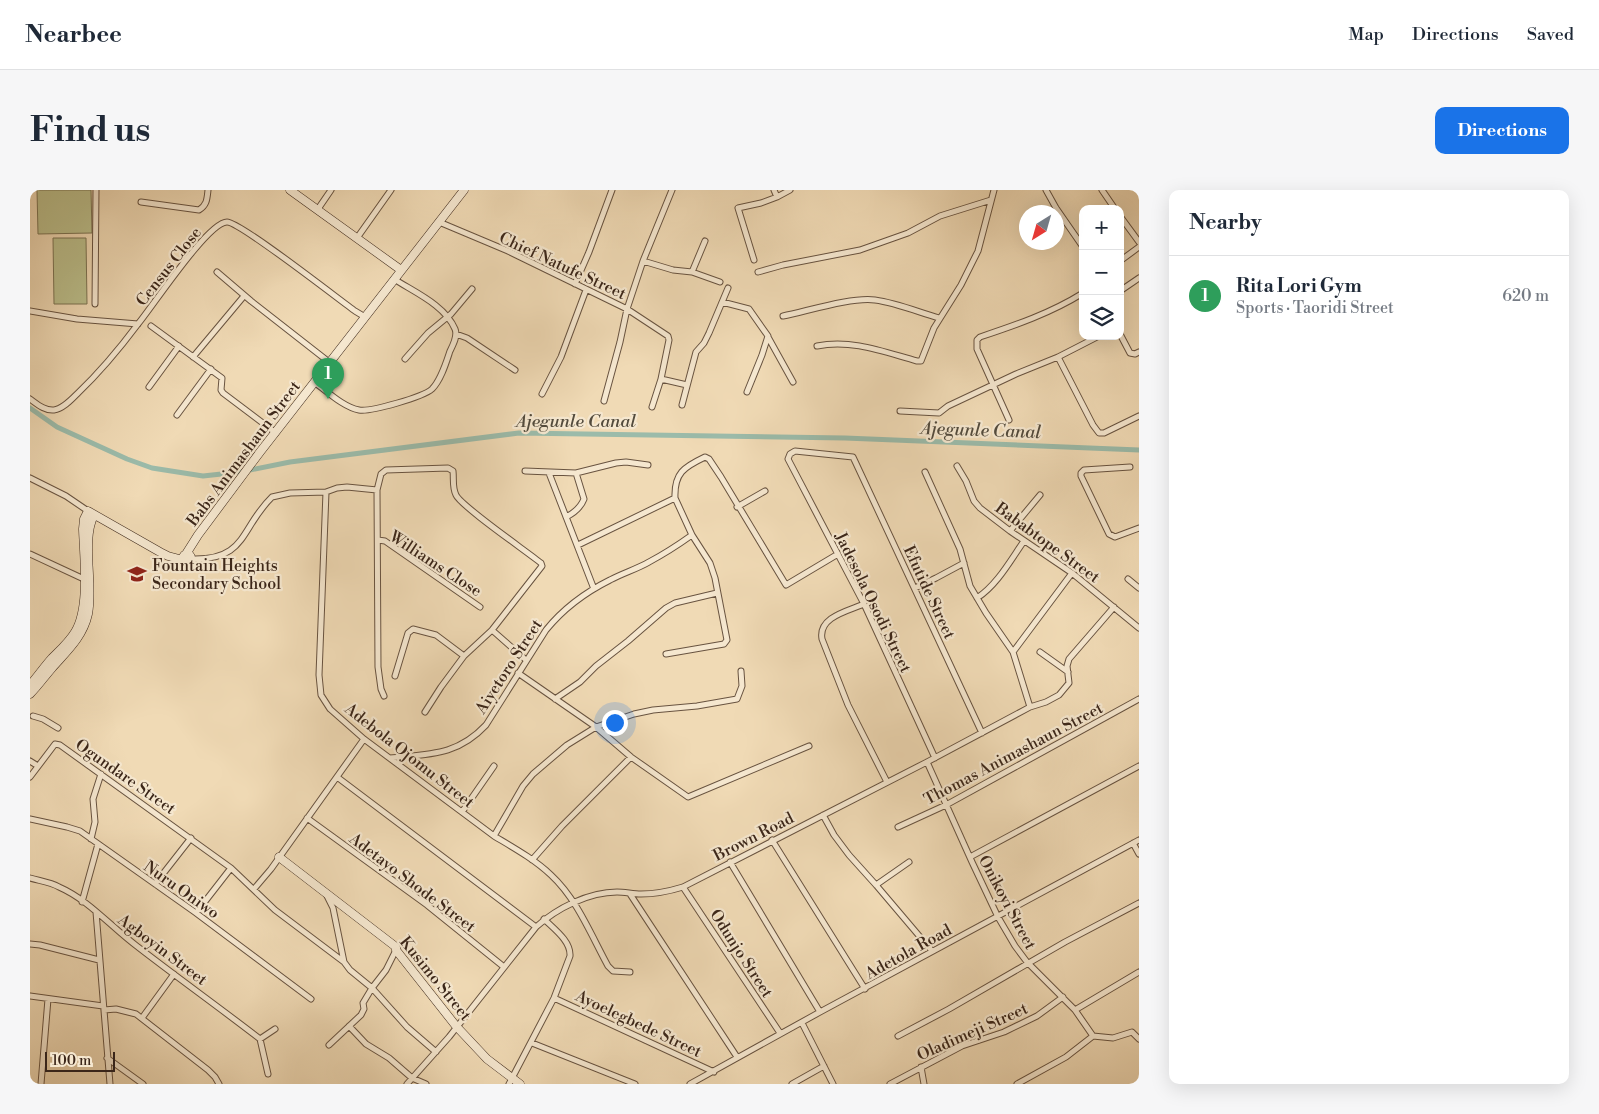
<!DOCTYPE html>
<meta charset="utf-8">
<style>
:root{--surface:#fff;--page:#f6f6f7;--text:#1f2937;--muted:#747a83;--line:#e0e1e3;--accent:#1a73e8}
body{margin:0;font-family:"Libre Bodoni",serif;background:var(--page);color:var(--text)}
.controls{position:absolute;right:15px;top:15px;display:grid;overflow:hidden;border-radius:10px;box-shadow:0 5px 20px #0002}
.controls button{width:45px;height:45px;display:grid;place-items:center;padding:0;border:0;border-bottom:1px solid var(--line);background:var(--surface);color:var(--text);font:25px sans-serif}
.compass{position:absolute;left:989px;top:15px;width:45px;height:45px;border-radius:50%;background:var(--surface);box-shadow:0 5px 20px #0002;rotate:217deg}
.scale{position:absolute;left:15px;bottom:12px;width:70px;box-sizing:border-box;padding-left:5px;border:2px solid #3b2619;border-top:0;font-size:14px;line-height:18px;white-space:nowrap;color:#3b2619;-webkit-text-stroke:4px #f5e7cf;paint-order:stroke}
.you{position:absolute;left:584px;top:532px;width:18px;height:18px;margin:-12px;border:4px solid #fff;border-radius:50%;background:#1a73e8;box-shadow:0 0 0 8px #1a73e833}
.badge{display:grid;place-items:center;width:32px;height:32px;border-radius:50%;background:var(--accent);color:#fff;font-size:16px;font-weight:700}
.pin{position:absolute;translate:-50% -41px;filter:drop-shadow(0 1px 2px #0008)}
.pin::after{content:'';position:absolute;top:26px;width:18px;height:15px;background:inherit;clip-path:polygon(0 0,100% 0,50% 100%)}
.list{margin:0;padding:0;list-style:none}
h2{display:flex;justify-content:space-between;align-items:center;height:65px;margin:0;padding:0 20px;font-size:21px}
h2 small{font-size:16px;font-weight:400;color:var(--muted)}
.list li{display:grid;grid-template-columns:32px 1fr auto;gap:15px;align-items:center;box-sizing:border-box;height:80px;padding:0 20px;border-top:1px solid var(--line)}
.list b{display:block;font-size:19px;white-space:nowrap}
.list p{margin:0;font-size:16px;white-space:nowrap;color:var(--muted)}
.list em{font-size:16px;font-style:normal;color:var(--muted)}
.icon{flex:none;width:28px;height:28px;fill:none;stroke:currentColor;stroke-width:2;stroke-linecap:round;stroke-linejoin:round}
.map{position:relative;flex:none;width:1109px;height:894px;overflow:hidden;border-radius:10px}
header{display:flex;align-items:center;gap:30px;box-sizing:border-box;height:70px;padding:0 25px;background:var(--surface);border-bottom:1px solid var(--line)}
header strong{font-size:24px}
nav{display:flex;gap:28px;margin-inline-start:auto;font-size:18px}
.intro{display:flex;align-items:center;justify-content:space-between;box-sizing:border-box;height:120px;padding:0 30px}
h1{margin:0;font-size:35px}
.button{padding:12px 22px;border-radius:10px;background:var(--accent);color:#fff;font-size:18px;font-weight:700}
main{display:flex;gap:30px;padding:0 30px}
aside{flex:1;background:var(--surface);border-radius:10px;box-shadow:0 5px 20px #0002}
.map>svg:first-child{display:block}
.green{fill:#bbbf8c;stroke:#7b7252}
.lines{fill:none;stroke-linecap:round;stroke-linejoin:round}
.canal{stroke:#9bbbaa;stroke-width:5}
.street-casing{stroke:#685340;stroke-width:7}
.secondary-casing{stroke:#3b2619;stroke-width:9}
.street{stroke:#f5e7cf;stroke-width:5}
.secondary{stroke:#f5e7cf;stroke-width:8}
.labels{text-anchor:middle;stroke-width:4.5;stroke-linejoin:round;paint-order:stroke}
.street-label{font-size:16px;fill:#3b2619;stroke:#f5e7cf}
.poi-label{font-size:16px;fill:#3b2619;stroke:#f5e7cf;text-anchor:start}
.water-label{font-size:18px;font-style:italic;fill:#534b3d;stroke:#f5e7cf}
</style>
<header>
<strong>Nearbee</strong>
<nav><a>Map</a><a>Directions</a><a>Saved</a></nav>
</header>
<div class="intro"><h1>Find us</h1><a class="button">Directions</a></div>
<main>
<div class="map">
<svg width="1109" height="894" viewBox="0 0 1109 894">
<rect width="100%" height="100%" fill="#f0dab5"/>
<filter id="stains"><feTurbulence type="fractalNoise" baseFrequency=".004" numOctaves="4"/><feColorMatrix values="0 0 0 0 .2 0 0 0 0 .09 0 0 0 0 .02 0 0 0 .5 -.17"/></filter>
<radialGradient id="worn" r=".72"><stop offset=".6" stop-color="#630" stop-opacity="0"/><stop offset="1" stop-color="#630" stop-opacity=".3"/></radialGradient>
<path class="green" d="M 7,0 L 61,0 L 62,43 L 8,44 Z
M 23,48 L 56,48 L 57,114 L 24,114 Z"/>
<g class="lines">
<path class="canal" d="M 0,218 L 27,237 L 97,269 L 122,278 L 173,286 L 210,282 L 260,272 L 489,243 L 815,248 L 1109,260"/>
<g class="street-casing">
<path id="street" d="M 744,0 L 747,7
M 1016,0 L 1026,18 L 1053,57
M 1072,0 L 1085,19
M 111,12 L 169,20 C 177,15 177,9 178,0
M 288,19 L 301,0
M 1090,26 L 1109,52
M 409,32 L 478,61 L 597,119 L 638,146 L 639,150 L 631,189 L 657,195
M 327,48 L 361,0
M 724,70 L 708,18 L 731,13 L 747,7 L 760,0
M 613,71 L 643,80 L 662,82 L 690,92
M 1090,71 L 1109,57
M 187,82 L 221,111 L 299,172
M 662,82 L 675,51
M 728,82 L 753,75 L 830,60 L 878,43 L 910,26 L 961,10
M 545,94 L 559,62 L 582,0
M 1090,101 L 1109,88
M 692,112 L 719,119 L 738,146 L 732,165 L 717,202
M 65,114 L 66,0
M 0,121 L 47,129 L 108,134
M 753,126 C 778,121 821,107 845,110 C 867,113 888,122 909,128
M 121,136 L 192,188 L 191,200 L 193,203 L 246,243
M 426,144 L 437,148 L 485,180
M 1090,144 L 1100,163 L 1105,164 L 1109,162
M 738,147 L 763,192
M 787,156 C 822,149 854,162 887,171 L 891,171 L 904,138 L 931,95 L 948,61 L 964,0
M 163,167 L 214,106
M 1028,167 L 1063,235 L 1069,243 L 1074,243 L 1109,226
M 375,169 L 398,143 L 421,124 L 442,99
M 284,192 C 297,201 313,217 329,220 C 341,222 393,207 402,199 C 411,190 416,173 420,161 C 423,155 428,146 425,139 C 415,115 384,102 364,89
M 119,197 L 149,156
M 512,204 L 531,167 L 556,100
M 0,209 C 7,214 15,221 24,220 C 33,219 42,209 48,203 C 70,182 90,158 108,134 C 123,116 178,32 197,32 C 210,32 307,108 325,121 L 335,127
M 574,211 L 590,152 L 597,119 L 613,71 L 642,0
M 652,215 L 666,162 L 674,153 L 679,143 L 698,98
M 622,217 L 631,189
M 870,221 L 909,223 L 918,216 L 986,184 L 1028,167 L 1069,146
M 147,225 L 181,179
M 979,230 L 947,159 L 947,150 L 950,147 C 986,135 1021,123 1053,103
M 927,276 L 936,291 L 944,311 L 950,318 L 980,341 L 1042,383 L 1109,438
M 1100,277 L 1054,280 L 1051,283 L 1051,286 L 1079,344 L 1085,347 L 1109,338
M 495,281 L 546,283 L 586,273 L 596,272 L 618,275
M 895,282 L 930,359 L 940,396 L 956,423 L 983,462 L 1000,517
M 519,283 L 564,399
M 0,288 L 36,306 L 58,321
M 296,302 L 289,485 L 291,505 L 300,519 L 334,549 L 464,646 C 484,658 504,669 521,685 C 547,709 561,745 578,776 L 583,781 L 600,782
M 707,317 L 735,301
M 536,327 C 544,323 551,317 554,309 L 546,283
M 980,341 L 1010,305
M 348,350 L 355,351 L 450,417
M 548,355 L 645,308 C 644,283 654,277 675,267 L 679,269 L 691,287 L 756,395 L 808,364
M 0,364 L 56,390
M 161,369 C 217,371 210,338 242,307 L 260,303 L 296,302 L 307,298 L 317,297 L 347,300
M 1098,389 L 1109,398
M 885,398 L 906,388 L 934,373
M 947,408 C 967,395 980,371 994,351
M 834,414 C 818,421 788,427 792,449 L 818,515 L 857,592
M 462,440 L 496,470
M 983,462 L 1042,383
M 1010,462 L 1038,482
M 636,464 L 694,454 L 697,450 L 685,388 L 680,373 L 662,345 L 645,308
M 488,483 L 566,537 L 601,567 L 658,607 L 779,556
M 365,486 L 378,443 L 383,439 L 406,445 L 434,466
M 354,506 L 351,499 L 348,477 L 347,300 L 351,284 L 356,280 L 418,278 L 423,281 C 424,289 422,297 426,305 C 431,316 496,361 511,373 L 512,376 L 462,440 L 434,466 L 411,497 L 395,522
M 525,509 L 550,492 L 566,476 L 598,451 L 636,418 L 645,413 L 687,403
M 3,526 L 13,529 L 28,538
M 360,568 C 399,564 427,566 456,535 L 516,440 C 533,419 556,402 580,390 C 593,383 607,379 619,372 C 634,364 648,355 662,345
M 905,568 L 834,414 L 758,269 L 760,264 L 765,261 L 823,267 L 952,543
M 0,571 L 8,576
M 897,572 L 942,672 L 968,727 L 985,756 L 997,772 L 1045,820 L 1063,846
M 0,587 L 25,554 L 30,555 L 201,678 L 245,720 L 314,772
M 307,587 L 506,737
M 432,622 L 464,576
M 793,625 L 804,645 L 819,665 L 846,695 L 902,761
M 277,628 L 397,715 L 474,777
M 0,629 L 37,637 L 50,641 L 166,723 L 281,809
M 868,637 L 916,615 L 1109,509
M 464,646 L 493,596 L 503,584 L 537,555 L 566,537 L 604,524 L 623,520 L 667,516 L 707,509 L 712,496 L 711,481
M 61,649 L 65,632 L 63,609 L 71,584
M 742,650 L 835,799
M 1103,653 L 1109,664
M 940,667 L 1109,576
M 502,670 L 532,636 L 601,567
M 700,672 L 790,822
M 0,688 C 10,691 20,692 29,697 C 59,710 82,738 108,757 C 148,788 190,818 230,849 L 245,839
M 125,694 L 161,648
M 846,695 L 879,672
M 653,697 L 750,843
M 224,699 L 241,679 L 334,549
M 600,704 L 707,867
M 297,706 L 303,718 L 314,772 L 320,780 L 342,798 L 377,837 L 406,862
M 52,712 L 68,654
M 66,722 L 80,894
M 166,723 L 201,678
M 0,754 L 10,755 L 69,770
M 0,806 L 73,816
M 524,808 L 684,882
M 74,820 L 86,819 L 106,824 L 178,880 L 185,887 L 189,894
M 1045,820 L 1109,782
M 112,828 L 144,784
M 772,833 L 803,894
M 319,836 L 336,854 L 359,868 L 382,888 L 396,894
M 868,846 L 919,819 L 1035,752 L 1109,713
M 1063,846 L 1083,848 L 1102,842 L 1109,849
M 230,849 L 238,884
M 502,853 L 605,894
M 299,855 L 331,825 L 334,819 L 333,813 L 342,798 L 356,780 L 366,760
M 77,868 L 113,894
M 891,877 L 894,894
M 11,894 L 18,809
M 377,894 L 419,847 L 506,737 C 527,718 559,702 587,702 C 595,702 603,704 611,704 C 625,704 640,701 653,697 L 897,572 L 1000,517 L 1016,512 L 1029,505 L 1039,493 L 1037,476 L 1039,469 L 1084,417
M 479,894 L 524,808 L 540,766 C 541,751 524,739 514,729
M 660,894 L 790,822 L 1109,650
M 762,894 L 794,876
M 860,894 L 932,856 L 974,842 L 1007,826 L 1033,807
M 987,894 L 1036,867 L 1063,846"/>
</g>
<g class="secondary-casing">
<path id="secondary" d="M 260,0 L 371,80
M 156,364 L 168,345 L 230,262 L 434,0
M153 368a4 4 0 1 1 8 0a4 4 0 1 1-8 0Z
M 0,495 C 7,487 14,477 22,468 C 30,460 39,452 45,442 C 60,418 54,368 53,339 L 54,329 L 58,321 L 130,362 L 138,366 L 153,370
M 0,504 C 8,496 15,486 22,478 C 37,461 53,447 58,424 C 64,394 51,351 64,325
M 249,667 L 366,757 L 366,760 L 426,836 L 457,869 L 490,894"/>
</g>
<use href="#street" class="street"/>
<use href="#secondary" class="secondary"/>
</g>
<defs>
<g id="school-bare" transform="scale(1.5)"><path d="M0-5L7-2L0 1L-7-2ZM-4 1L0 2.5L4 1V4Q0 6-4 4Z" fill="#8f2418" stroke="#f5e7cf" stroke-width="2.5" paint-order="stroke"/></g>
</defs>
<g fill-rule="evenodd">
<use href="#school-bare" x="107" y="384"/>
</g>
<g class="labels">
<g class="street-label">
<text transform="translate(533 75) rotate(25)" y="6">Chief Natufe Street</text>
<text transform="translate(138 76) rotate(-52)" y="6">Census Close</text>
<text transform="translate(213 263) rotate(-53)" y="6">Babs Animashaun Street</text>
<text transform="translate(1018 352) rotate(36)" y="6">Bababtope Street</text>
<text transform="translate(406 373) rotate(33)" y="6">Williams Close</text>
<text transform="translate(900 402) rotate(65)" y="6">Efutide Street</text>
<text transform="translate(844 412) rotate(64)" y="6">Jadesola Osodi Street</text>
<text transform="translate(478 476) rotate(-57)" y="6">Aiyetoro Street</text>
<text transform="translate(983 563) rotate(-28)" y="6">Thomas Animashaun Street</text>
<text transform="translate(380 565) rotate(38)" y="6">Adebola Ojomu Street</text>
<text transform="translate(96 586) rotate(35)" y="6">Ogundare Street</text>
<text transform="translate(723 646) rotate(-27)" y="6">Brown Road</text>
<text transform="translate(383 692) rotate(37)" y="6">Adetayo Shode Street</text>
<text transform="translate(152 699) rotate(35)" y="6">Nuru Oniwo</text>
<text transform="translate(978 712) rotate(62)" y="6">Onikoyi Street</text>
<text transform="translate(133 759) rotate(37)" y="6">Agboyin Street</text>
<text transform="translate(878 761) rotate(-29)" y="6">Adetola Road</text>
<text transform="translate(712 763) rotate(57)" y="6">Odunjo Street</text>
<text transform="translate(406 788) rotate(51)" y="6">Kusimo Street</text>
<text transform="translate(609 833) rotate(25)" y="6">Ayoelegbede Street</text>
<text transform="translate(942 841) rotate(-24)" y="6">Oladimeji Street</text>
</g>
<g class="poi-label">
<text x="122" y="381">Fountain Heights<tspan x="122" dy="18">Secondary School</tspan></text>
</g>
<g class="water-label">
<text x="546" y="237">Ajegunle Canal</text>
<text transform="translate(951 240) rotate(2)" y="6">Ajegunle Canal</text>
</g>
</g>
<rect width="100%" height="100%" filter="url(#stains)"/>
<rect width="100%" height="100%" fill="url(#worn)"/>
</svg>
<div class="controls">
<button>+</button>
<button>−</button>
<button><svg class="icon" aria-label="layers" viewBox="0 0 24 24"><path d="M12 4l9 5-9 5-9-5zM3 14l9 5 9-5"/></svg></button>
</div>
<svg class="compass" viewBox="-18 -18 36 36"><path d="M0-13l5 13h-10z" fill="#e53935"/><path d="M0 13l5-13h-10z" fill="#747a83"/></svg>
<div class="scale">100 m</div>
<div class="you"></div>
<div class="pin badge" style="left:298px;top:209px;background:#2e9e5b">1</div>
</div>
<aside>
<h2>Nearby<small></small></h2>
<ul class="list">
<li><span class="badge" style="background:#2e9e5b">1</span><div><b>Rita Lori Gym</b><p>Sports · Taoridi Street</p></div><em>620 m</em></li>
</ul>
</aside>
</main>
